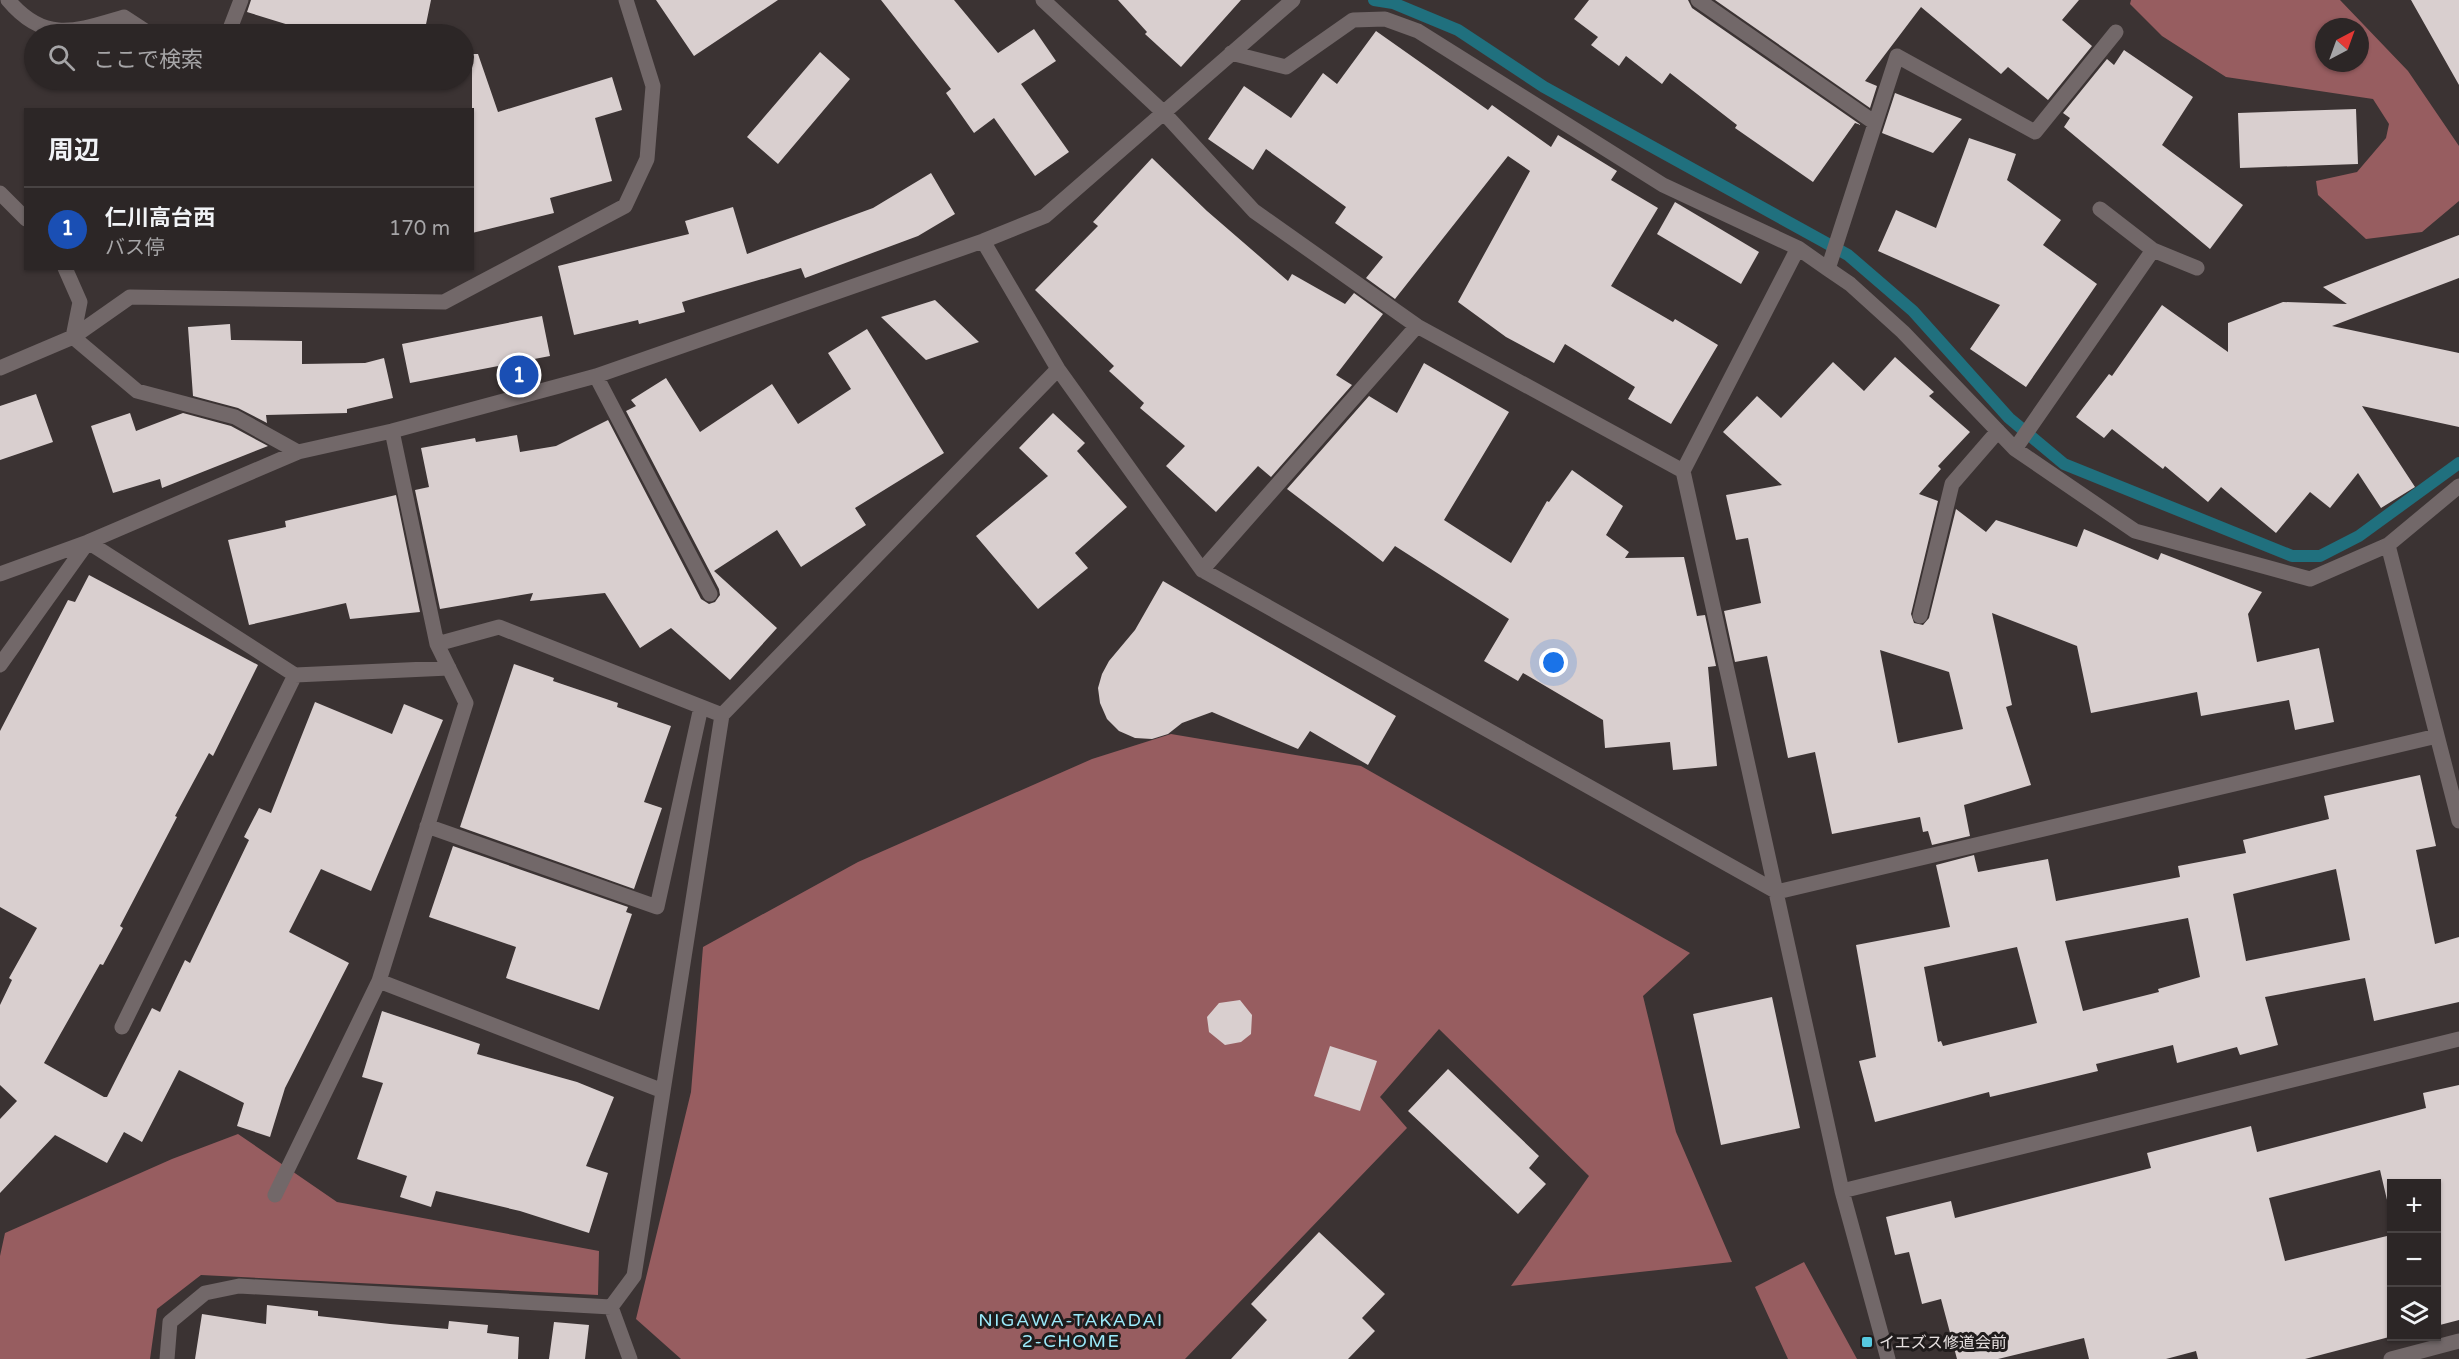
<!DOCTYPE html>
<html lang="ja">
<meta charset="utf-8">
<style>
:root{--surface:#2c2626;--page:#342e2e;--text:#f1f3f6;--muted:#a6a5a7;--line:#484343;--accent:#d6ab8b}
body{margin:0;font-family:"Varela Round","Noto Sans JP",sans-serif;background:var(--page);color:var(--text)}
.controls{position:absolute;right:18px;bottom:18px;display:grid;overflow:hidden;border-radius:0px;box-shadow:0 2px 4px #0004}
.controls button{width:54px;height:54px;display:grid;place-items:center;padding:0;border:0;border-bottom:2px solid var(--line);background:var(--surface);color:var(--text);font:30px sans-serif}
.compass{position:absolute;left:2315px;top:18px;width:54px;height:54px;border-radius:50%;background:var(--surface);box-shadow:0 2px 4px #0004;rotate:41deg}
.you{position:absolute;left:1554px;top:663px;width:21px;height:21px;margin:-15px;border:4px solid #fff;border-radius:50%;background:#1a73e8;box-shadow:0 0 0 9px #1a73e833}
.badge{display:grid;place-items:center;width:39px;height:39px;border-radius:50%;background:var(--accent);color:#fff;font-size:20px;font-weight:700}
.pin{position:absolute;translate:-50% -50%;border:3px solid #fff;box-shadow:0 2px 6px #0006}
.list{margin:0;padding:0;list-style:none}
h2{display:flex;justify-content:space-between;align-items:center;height:78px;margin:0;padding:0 24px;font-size:26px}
h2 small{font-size:20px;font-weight:400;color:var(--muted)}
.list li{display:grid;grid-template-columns:39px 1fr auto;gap:18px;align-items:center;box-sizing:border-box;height:84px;padding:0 24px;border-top:2px solid var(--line)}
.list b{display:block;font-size:22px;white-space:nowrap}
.list p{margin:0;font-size:20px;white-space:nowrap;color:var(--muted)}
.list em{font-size:20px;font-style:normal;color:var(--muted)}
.icon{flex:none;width:33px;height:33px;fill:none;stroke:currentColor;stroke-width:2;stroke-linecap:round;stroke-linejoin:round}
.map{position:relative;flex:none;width:2459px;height:1359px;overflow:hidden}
.search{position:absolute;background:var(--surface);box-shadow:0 2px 4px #0004;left:24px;top:24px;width:450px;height:66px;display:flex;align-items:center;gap:15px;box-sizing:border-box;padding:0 21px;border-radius:33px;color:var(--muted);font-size:22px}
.panel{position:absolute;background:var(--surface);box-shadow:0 2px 4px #0004;left:24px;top:108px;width:450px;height:162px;border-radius:0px}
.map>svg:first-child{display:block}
.forest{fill:#975d60;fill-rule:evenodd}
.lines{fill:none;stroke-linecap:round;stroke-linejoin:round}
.stream{stroke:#20707e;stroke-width:12}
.building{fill:#d9cfcf;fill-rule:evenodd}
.minor{stroke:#726869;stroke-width:15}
.poi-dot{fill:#56c9e0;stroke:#201c1c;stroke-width:2}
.labels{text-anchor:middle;stroke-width:6;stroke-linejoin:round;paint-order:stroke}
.poi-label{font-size:16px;fill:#e6e0e0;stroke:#201c1c;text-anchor:start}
.neighbourhood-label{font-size:18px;letter-spacing:1.5px;fill:#9ceafb;stroke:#201c1c}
</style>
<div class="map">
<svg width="2459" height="1359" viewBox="0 0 2459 1359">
<rect width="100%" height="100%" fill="#3b3333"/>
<path class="forest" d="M 2131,0 L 2340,0 L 2408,71 L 2459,146 L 2459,201 L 2422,232 L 2366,239 L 2318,195 L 2316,181 L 2357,172 L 2386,138 L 2389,124 L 2373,99 L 2226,77 L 2162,36 L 2130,4 ZM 2324,27 L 2360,27 L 2360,63 L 2324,63 Z
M 1171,734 L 1361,766 L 1690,953 L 1643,996 L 1676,1132 L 1732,1262 L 1511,1286 L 1589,1176 L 1439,1029 L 1380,1097 L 1407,1128 L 1185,1359 L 681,1359 L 636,1319 L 691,1092 L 703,947 L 858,862 L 1092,759 Z
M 238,1134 L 337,1202 L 599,1251 L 598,1295 L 201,1275 L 157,1309 L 150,1359 L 0,1359 L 0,1256 L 5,1233 L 172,1159 Z
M 1804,1262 L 1857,1359 L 1788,1359 L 1755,1287 Z"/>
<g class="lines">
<path class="stream" d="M 1374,0 L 1393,3 L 1458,30 L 1544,87 L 1848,255 L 1913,311 L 2009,418 L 2064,464 L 2292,556 L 2320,556 L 2359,536 L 2459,463"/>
</g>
<path class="building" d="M 251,0 L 431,0 L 424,34 L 318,34 L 247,12 Z
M 656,0 L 778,0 L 694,56 Z
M 881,0 L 954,0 L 998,53 L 1034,29 L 1056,61 L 1021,84 L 1069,152 L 1035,176 L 994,118 L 974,133 L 946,93 L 951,89 Z
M 1118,0 L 1241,0 L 1181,67 L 1145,34 L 1147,32 Z
M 1589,0 L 1688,0 L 1692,8 L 1861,125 L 1855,123 L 1813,182 L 1735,128 L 1737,125 L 1670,73 L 1662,84 L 1626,56 L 1619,66 L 1591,45 L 1598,37 L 1574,19 Z
M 1715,0 L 2079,0 L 2062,20 L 2092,46 L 2048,100 L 2008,67 L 2001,74 L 1921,7 L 1865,81 L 1877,86 L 1870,108 Z
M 2411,0 L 2459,0 L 2459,85 Z
M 1376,31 L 1488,110 L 1492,105 L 1551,147 L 1558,135 L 1617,171 L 1611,180 L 1658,208 L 1611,286 L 1673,322 L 1675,319 L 1718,345 L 1671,424 L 1628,399 L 1635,387 L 1565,344 L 1554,363 L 1506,337 L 1458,302 L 1530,171 L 1508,156 L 1395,299 L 1366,278 L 1383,257 L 1335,223 L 1346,207 L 1266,149 L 1253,170 L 1208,139 L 1244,86 L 1291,118 L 1323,73 L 1337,84 Z
M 2124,50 L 2193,97 L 2162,145 L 2243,205 L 2210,249 L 2064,127 L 2070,118 L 2063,113 L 2107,59 L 2114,65 Z
M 820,52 L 850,79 L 778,164 L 747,137 Z
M 472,54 L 478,54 L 498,112 L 612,77 L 622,110 L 595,118 L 612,181 L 550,198 L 554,213 L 472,233 Z
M 1895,93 L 1962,119 L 1933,153 L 1882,133 Z
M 2356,109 L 2358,164 L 2240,168 L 2238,113 Z
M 1969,138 L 2016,154 L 2007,180 L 2061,220 L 2043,245 L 2097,284 L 2026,387 L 1970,349 L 2000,305 L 1878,251 L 1896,210 L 1936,228 Z
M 1152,158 L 1207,211 L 1288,281 L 1292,274 L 1345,304 L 1354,293 L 1383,314 L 1336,375 L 1352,385 L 1271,477 L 1258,466 L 1216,512 L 1166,466 L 1185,446 L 1140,408 L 1144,403 L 1109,371 L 1114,366 L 1035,290 L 1098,226 L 1093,222 Z
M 931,173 L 955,214 L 918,236 L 805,278 L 801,268 L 682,302 L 685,312 L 639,324 L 638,320 L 574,335 L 558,266 L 689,234 L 685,221 L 733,207 L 747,254 L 873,208 Z
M 1675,202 L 1759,252 L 1741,284 L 1657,234 Z
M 2459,235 L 2459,278 L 2332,326 L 2459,353 L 2459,427 L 2362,406 L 2415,487 L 2381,508 L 2358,473 L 2330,508 L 2310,492 L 2276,533 L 2221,487 L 2208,502 L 2165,466 L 2163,469 L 2112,429 L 2104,438 L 2076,417 L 2109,374 L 2112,376 L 2162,305 L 2228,352 L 2228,323 L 2283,302 L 2347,304 L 2323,287 Z
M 935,300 L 979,342 L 926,360 L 881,317 Z
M 542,316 L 550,356 L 410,383 L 402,344 Z
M 230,324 L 231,340 L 302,341 L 302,364 L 365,363 L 384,358 L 393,398 L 347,409 L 347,413 L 266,415 L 267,423 L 238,408 L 193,396 L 188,327 Z
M 867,329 L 944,453 L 855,508 L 866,525 L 801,567 L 777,530 L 714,571 L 777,628 L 730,680 L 671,628 L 640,648 L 605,593 L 530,601 L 533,593 L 440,609 L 415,490 L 429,487 L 421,448 L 475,438 L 476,442 L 517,435 L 520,452 L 556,446 L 608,420 L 701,599 L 709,604 L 715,602 L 720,595 L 719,589 L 626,411 L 636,406 L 631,400 L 666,378 L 700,432 L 772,384 L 798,424 L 851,389 L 828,353 Z
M 1895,357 L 1934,392 L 1929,396 L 1970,432 L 1938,466 L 1941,469 L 1919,494 L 1938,501 L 1911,614 L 1914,623 L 1923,625 L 1929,618 L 1956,509 L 1986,532 L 1996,520 L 2077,547 L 2084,529 L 2158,560 L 2161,553 L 2262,592 L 2248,614 L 2257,662 L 2319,648 L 2334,722 L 2295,730 L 2289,700 L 2201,716 L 2197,692 L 2091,713 L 2077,646 L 1992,613 L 2012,705 L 2006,707 L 2031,785 L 1964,805 L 1970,836 L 1932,845 L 1928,831 L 1923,832 L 1920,817 L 1832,834 L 1815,752 L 1788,758 L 1767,656 L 1735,662 L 1724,611 L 1761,603 L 1748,538 L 1736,540 L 1726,495 L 1782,485 L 1723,432 L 1757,396 L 1781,418 L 1833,362 L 1864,391 ZM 1880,650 L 1949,672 L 1963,729 L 1898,743 Z
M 1424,363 L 1509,412 L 1444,520 L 1511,563 L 1547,501 L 1549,502 L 1572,470 L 1623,506 L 1606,535 L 1629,552 L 1625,558 L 1684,557 L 1697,616 L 1705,615 L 1716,666 L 1708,667 L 1717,766 L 1673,770 L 1670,742 L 1605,748 L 1603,720 L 1523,673 L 1518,681 L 1484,661 L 1509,619 L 1395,546 L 1383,562 L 1287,489 L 1369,396 L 1397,413 Z
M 36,394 L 53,442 L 0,460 L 0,406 Z
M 130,413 L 136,431 L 183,413 L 231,426 L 268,446 L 162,488 L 160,479 L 113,493 L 91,426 Z
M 1053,413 L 1085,443 L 1077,451 L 1127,507 L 1075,553 L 1088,568 L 1038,609 L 976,536 L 1048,476 L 1019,448 Z
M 396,495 L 420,612 L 350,619 L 346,603 L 249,625 L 228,540 L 286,527 L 285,521 Z
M 89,575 L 258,665 L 213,756 L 209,753 L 175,816 L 177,817 L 120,926 L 123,928 L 103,965 L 100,964 L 44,1063 L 104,1097 L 107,1097 L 152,1008 L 160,1012 L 185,960 L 190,963 L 249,840 L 244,837 L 259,808 L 271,813 L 315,702 L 392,734 L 404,704 L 443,720 L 371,891 L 321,869 L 289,932 L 349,963 L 285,1088 L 270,1137 L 237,1126 L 244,1103 L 179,1070 L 142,1142 L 124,1132 L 107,1163 L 55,1135 L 0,1193 L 0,1119 L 17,1101 L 0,1085 L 0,1005 L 12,980 L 9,978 L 37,928 L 0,907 L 0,731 L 68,600 L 75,602 Z
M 1163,581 L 1396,716 L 1368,765 L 1310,731 L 1298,749 L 1212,712 L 1182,723 L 1168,734 L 1152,739 L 1135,738 L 1119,731 L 1107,719 L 1100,703 L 1098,688 L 1102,674 L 1109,661 L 1135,630 Z
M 514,664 L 554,678 L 553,681 L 618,703 L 617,707 L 671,726 L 644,802 L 662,808 L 634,889 L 460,827 Z
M 2420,775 L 2436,846 L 2416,850 L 2435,944 L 2459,937 L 2459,1002 L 2374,1021 L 2365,978 L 2265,997 L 2278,1045 L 2240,1055 L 2237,1047 L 2177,1063 L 2173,1045 L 2096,1064 L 2098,1071 L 1990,1097 L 1989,1092 L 1875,1122 L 1859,1061 L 1876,1057 L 1856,945 L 1950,927 L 1936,865 L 1974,855 L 1978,872 L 2048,859 L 2056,901 L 2180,877 L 2178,866 L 2246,853 L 2243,840 L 2329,819 L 2324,796 ZM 2336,869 L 2350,940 L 2246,961 L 2233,894 ZM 2188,918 L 2200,977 L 2158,989 L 2159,992 L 2083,1011 L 2065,941 ZM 2017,947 L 2037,1023 L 1943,1046 L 1941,1041 L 1938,1042 L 1924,967 Z
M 453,846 L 628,907 L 626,912 L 632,914 L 599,1010 L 506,978 L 516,947 L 429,917 Z
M 1772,997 L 1800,1128 L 1721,1145 L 1693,1014 Z
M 1240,1000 L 1252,1015 L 1251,1034 L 1241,1042 L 1225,1045 L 1209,1032 L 1207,1017 L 1219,1003 Z
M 382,1011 L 480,1044 L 477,1054 L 577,1082 L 614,1097 L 586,1166 L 608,1173 L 589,1233 L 520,1211 L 436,1191 L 431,1207 L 400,1197 L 407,1176 L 357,1159 L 383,1083 L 362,1077 Z
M 1330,1046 L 1377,1061 L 1360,1111 L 1314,1096 Z
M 1448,1069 L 1539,1156 L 1529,1168 L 1546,1184 L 1518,1214 L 1408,1111 Z
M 2459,1085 L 2459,1320 L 2436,1326 L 2436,1184 L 2391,1184 L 2391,1217 L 2380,1170 L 2269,1198 L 2285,1261 L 2391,1235 L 2391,1336 L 2393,1336 L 2305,1359 L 2198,1359 L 2196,1351 L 2166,1359 L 2089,1359 L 2084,1338 L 1998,1359 L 1957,1359 L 1941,1299 L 1922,1304 L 1909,1252 L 1895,1255 L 1886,1217 L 1951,1201 L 1955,1218 L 2151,1168 L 2147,1153 L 2251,1126 L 2257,1152 L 2426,1108 L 2423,1093 Z
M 1319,1232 L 1385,1294 L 1362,1318 L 1375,1331 L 1348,1359 L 1231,1359 L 1267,1320 L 1251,1304 Z
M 267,1305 L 318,1311 L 318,1316 L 390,1324 L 448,1329 L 449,1321 L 488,1325 L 487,1333 L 519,1337 L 518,1359 L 195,1359 L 202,1314 L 266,1324 Z
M 554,1322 L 589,1325 L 585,1359 L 549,1359 Z"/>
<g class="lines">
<path class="minor" d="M 8,0 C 45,44 76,31 124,17 L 150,34
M 1043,0 L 1164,113 L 1254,211 L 1417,326 L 1683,471
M 1698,0 L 1875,123
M 228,34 L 241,0
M 1231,53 L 1286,67 L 1353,20 L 1385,19 L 1418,31 L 1663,185 L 1798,248 L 1828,269 L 1850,284 L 1903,332 L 2015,449 L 2135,531 L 2310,579 L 2388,545 L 2459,486
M 0,193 L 26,219
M 983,241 L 1058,369 L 1202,570 L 1777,892 L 2437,736
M 1798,248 L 1683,471 L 1842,1191 L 1888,1359
M 2153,250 L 2197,268
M 65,268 L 80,302 L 73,337
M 1828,269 L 1897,56 L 2035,132 L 2116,32
M 73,337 L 137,391 L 235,417 L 298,452
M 0,368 L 73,337 L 130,297 L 444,302 L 625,206 L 647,159 L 653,86 L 626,0
M 596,376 L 710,594
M 392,431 L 437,644 L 499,627 L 722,715 L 634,1276 L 611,1307 L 630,1359
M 2015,449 L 2153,250 L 2100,209
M 2388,545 L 2459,821
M 1202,570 L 1417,326
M 0,574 L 88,542 L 298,452 L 392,431 L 596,376 L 983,241 L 1045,216 L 1293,0
M 1920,616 L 1952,484 L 1998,431
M 0,665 L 88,542 L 295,675
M 722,715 L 1058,369
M 427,826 L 657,907 L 701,707
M 379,981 L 663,1091
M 122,1027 L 295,675 L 449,668
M 1842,1191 L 2459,1039
M 275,1195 L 379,981 L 466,703 L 437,644
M 167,1359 L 170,1322 L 205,1293 L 239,1286 L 611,1307
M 2391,1359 L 2459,1341"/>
</g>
<rect class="poi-dot" x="1861" y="1336" width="12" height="12" rx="3"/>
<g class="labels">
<g class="poi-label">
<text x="1879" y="1348">イエズス修道会前</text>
</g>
<g class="neighbourhood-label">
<text x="1071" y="1326">NIGAWA-TAKADAI<tspan x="1071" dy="21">2-CHOME</tspan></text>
</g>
</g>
</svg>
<div class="controls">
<button>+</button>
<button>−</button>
<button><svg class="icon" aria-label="layers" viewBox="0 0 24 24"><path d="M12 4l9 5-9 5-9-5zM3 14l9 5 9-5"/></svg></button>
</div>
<svg class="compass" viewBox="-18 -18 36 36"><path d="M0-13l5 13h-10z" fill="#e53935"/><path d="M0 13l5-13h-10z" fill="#a6a5a7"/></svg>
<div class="you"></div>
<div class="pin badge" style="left:519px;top:375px;background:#1a4fb4">1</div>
<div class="search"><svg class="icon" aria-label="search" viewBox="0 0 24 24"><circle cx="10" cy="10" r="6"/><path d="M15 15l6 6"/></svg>ここで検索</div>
<section class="panel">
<h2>周辺<small></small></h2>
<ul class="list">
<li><span class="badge" style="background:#1a4fb4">1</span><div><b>仁川高台西</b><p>バス停</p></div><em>170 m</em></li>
</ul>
</section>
</div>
